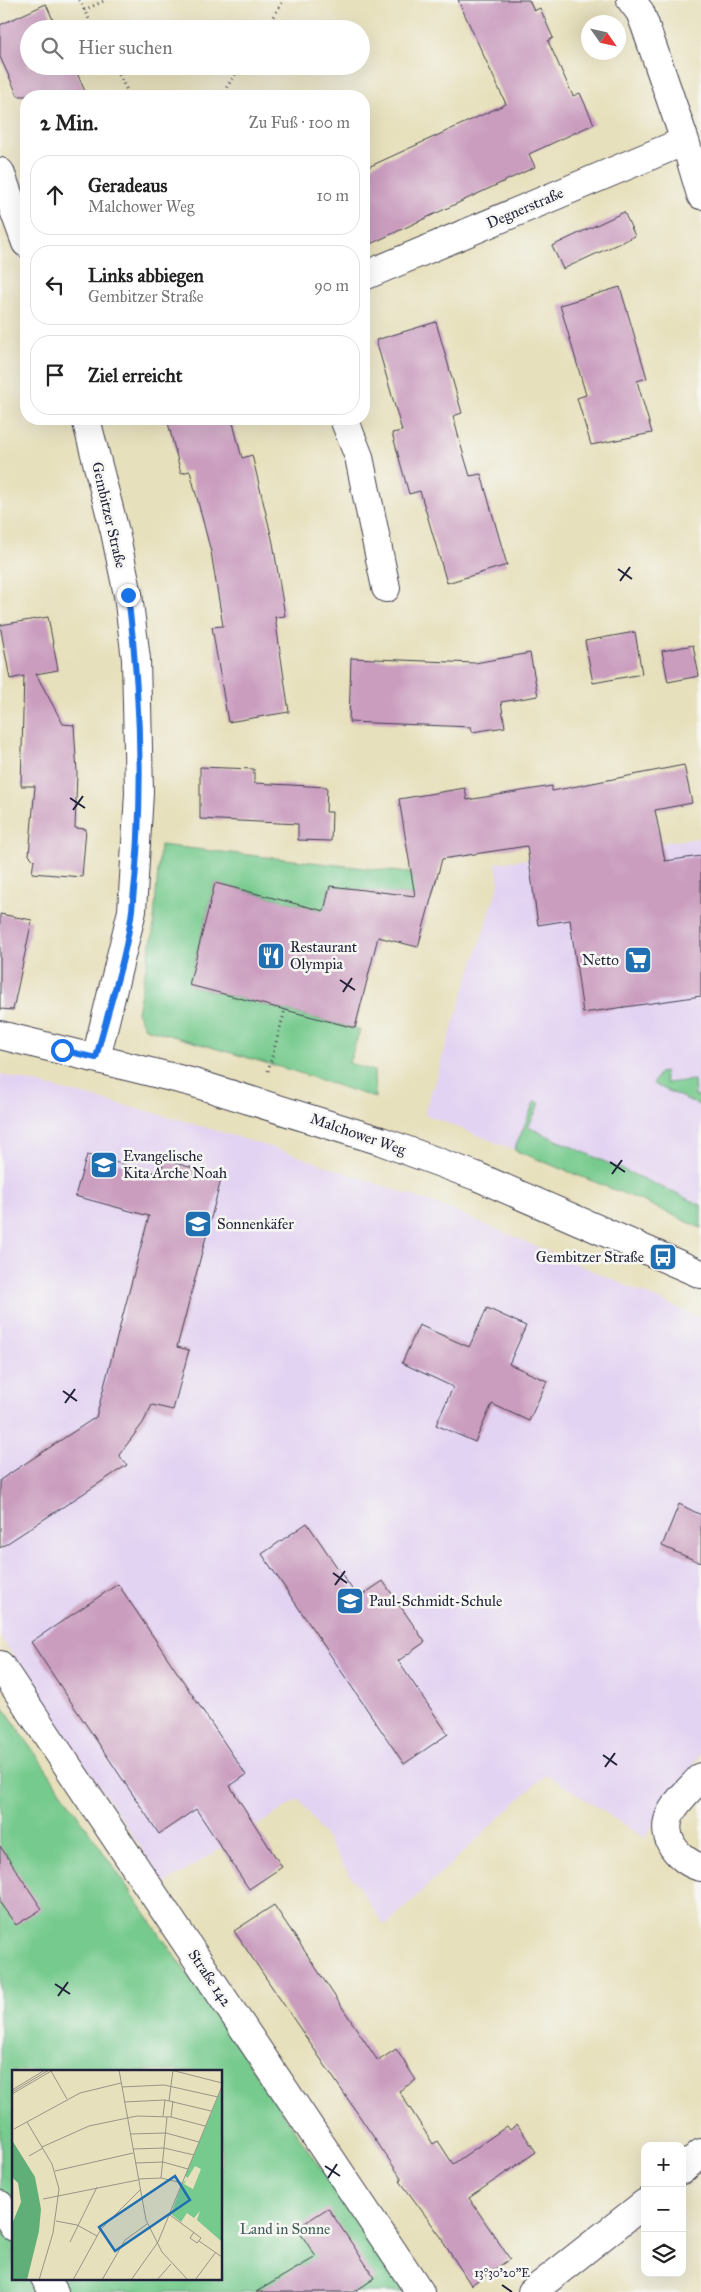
<!DOCTYPE html>
<html lang="de">
<meta charset="utf-8">
<style>
:root{--surface:#fff;--page:#f6f6f6;--text:#222;--muted:#767676;--line:#e0e0e0}
body{margin:0;font-family:"IM FELL Great Primer",serif;background:var(--page);color:var(--text)}
.controls{position:absolute;right:15px;bottom:15px;display:grid;overflow:hidden;border-radius:10px;box-shadow:0 5px 20px #0002}
.controls button{width:45px;height:45px;display:grid;place-items:center;padding:0;border:0;border-bottom:1px solid var(--line);background:var(--surface);color:var(--text);font:25px sans-serif}
.compass{position:absolute;left:581px;top:15px;width:45px;height:45px;border-radius:50%;background:var(--surface);box-shadow:0 5px 20px #0002;rotate:124deg}
.stop{position:absolute;width:15px;height:15px;margin:-11px;border:4px solid #1a73e8;border-radius:50%;background:#fff}
.stop.end{background:#1a73e8;border-color:#fff;box-shadow:0 1px 5px #0008}
.list{margin:0;padding:0;list-style:none}
h2{display:flex;justify-content:space-between;align-items:center;height:65px;margin:0;padding:0 20px;font-size:21px}
h2 small{font-size:16px;font-weight:400;color:var(--muted)}
.list li{display:grid;grid-template-columns:32px 1fr auto;gap:15px;align-items:center;box-sizing:border-box;height:80px;margin:0 10px 10px;padding:0 10px;border:1px solid var(--line);border-radius:20px}
.list b{display:block;font-size:19px;white-space:nowrap}
.list p{margin:0;font-size:16px;white-space:nowrap;color:var(--muted)}
.list em{font-size:16px;font-style:normal;color:var(--muted)}
.icon{flex:none;width:28px;height:28px;fill:none;stroke:currentColor;stroke-width:2;stroke-linecap:round;stroke-linejoin:round}
.map{position:relative;flex:none;width:701px;height:2292px;overflow:hidden}
.search{position:absolute;background:var(--surface);box-shadow:0 5px 20px #0002;left:20px;top:20px;width:350px;height:55px;display:flex;align-items:center;gap:12px;box-sizing:border-box;padding:0 18px;border-radius:28px;color:var(--muted);font-size:19px}
.panel{position:absolute;background:var(--surface);box-shadow:0 5px 20px #0002;left:20px;top:90px;width:350px;height:335px;border-radius:20px}
.map>svg:first-child{display:block}
.built{fill:#e3d3f2}
.green{fill:#76ca8d;stroke:#4c7664;fill-rule:evenodd}
.building{fill:#ca9dbf}
.lines{fill:none;stroke-linecap:round;stroke-linejoin:round}
.minor-casing{stroke:#403e4e;stroke-width:30}
.path{stroke:#403e4e;stroke-width:3;stroke-dasharray:1 4;stroke-linecap:butt}
.minor{stroke:#fff;stroke-width:28}
.route{stroke:#1a73e8;stroke-width:6}
.ticks{fill:none;stroke:#22223b;stroke-width:2}
.labels{text-anchor:middle;stroke-width:5;stroke-linejoin:round;paint-order:stroke}
.street-label{font-size:15px;fill:#22223b;stroke:#f6f6f2}
.poi-label{font-size:15px;fill:#22223b;stroke:#f6f6f2;text-anchor:start}
.park-label{font-size:15px;fill:#3f5d58;stroke:#f6f6f2}
.inset-road{fill:none;stroke:#989488;stroke-width:1}
.view{fill:#1f6fb2;fill-opacity:0.15;stroke:#1f6fb2;stroke-width:2.5}
.inset-edge{fill:none;stroke:#22223b;stroke-width:2.5}
.ticks-label{font-size:12px;text-anchor:middle;fill:#22223b;stroke:#f6f6f2;stroke-width:5;stroke-linejoin:round;paint-order:stroke}
</style>
<div class="map">
<svg width="701" height="2292" viewBox="0 0 701 2292">
<rect width="100%" height="100%" fill="#f6f6f2"/>
<filter id="ink" filterUnits="userSpaceOnUse"><feTurbulence type="fractalNoise" baseFrequency=".02" numOctaves="2"/><feDisplacementMap in="SourceGraphic" scale="10" xChannelSelector="R" yChannelSelector="G"/><feConvolveMatrix kernelMatrix="1 2 1 2 8 2 1 2 1" color-interpolation-filters="sRGB"/></filter>
<filter id="wash" filterUnits="userSpaceOnUse"><feTurbulence type="fractalNoise" baseFrequency=".0096" numOctaves="4" result="noise"/><feDisplacementMap in="SourceGraphic" scale="20" xChannelSelector="R" yChannelSelector="G"/><feGaussianBlur stdDeviation="1.12" result="paint"/><feColorMatrix in="noise" values="0 0 0 0 0 0 0 0 0 0 0 0 0 0 0 0 0 1.4 0 .05"/><feComposite in="paint" operator="in"/></filter>
<g filter="url(#wash)">
<rect width="100%" height="100%" fill="#e7e0bc"/>
<path class="built" d="M 701,838 L 701,1228 L 640,1200 L 424,1114 L 499,884 L 496,863 Z
M 0,1074 L 174,1118 L 284,1151 L 450,1209 L 701,1318 L 701,1753 L 645,1838 L 546,1774 L 385,1926 L 299,1799 L 165,1884 L 0,1636 Z"/>
<path class="green" d="M 160,845 L 436,876 L 432,898 L 330,886 L 324,911 L 215,883 L 189,985 L 360,1030 L 349,1063 L 374,1071 L 375,1098 L 290,1070 L 145,1028 L 137,1012 L 153,933 Z
M 664,1072 L 666,1083 L 694,1080 L 695,1096 L 701,1096 L 701,1106 L 653,1084 L 659,1073 Z
M 535,1101 L 540,1103 L 528,1127 L 701,1205 L 701,1228 L 640,1200 L 514,1150 Z
M 0,1702 L 406,2292 L 0,2292 ZM 14,2071 L 221,2071 L 221,2278 L 14,2278 Z"/>
<g id="blocks">
<path class="building" d="M 458,0 L 529,0 L 534,11 L 540,8 L 553,38 L 548,41 L 573,96 L 580,93 L 594,124 L 529,154 L 535,167 L 364,247 L 364,169 L 506,104 Z
M 46,4 L 57,29 L 29,29 L 29,66 L 74,66 L 87,96 L 18,96 L 0,57 L 0,25 Z
M 624,212 L 635,236 L 563,269 L 552,246 Z
M 620,287 L 647,378 L 637,381 L 652,433 L 591,445 L 577,398 L 586,395 L 560,305 Z
M 436,322 L 462,413 L 453,416 L 461,446 L 470,476 L 481,474 L 507,565 L 447,583 L 420,491 L 409,494 L 392,433 L 402,431 L 376,340 Z
M 167,419 L 232,419 L 242,458 L 252,455 L 273,543 L 285,616 L 275,617 L 289,712 L 228,722 L 212,627 L 223,626 L 211,552 L 190,471 L 181,473 Z
M 48,617 L 58,670 L 36,674 L 63,724 L 74,725 L 77,773 L 75,828 L 86,829 L 82,877 L 32,873 L 34,860 L 29,855 L 35,786 L 21,786 L 24,676 L 10,679 L 0,625 Z
M 635,632 L 642,674 L 593,683 L 585,641 Z
M 693,645 L 699,676 L 668,682 L 662,651 Z
M 530,653 L 538,696 L 501,702 L 505,727 L 472,732 L 471,727 L 349,722 L 351,658 L 475,663 Z
M 684,765 L 692,803 L 655,810 L 665,861 L 701,856 L 701,996 L 583,1013 L 570,920 L 538,925 L 527,846 L 442,859 L 418,947 L 378,937 L 355,1028 L 189,985 L 215,883 L 324,911 L 330,886 L 415,896 L 399,799 L 465,788 L 467,800 L 552,786 L 552,791 Z
M 200,767 L 254,769 L 254,783 L 327,787 L 326,812 L 332,812 L 331,841 L 298,840 L 298,824 L 200,819 Z
M 0,914 L 32,920 L 13,1010 L 0,1009 Z
M 87,1155 L 160,1174 L 164,1160 L 222,1176 L 177,1347 L 189,1350 L 173,1410 L 152,1405 L 143,1423 L 119,1455 L 127,1465 L 0,1548 L 0,1480 L 96,1417 L 149,1216 L 75,1196 Z
M 487,1308 L 526,1326 L 509,1364 L 547,1381 L 529,1421 L 492,1404 L 475,1442 L 436,1425 L 453,1387 L 402,1363 L 419,1325 L 469,1347 Z
M 679,1504 L 701,1515 L 701,1563 L 662,1546 Z
M 307,1523 L 358,1598 L 383,1581 L 425,1642 L 398,1661 L 448,1734 L 404,1764 L 262,1554 Z
M 118,1584 L 246,1775 L 230,1786 L 282,1867 L 249,1889 L 196,1809 L 159,1834 L 31,1642 Z
M 0,1846 L 42,1909 L 16,1925 L 0,1903 Z
M 274,1905 L 378,2061 L 396,2049 L 416,2080 L 399,2091 L 433,2144 L 438,2141 L 453,2164 L 507,2126 L 510,2130 L 517,2124 L 536,2152 L 469,2198 L 510,2259 L 471,2285 L 443,2242 L 444,2241 L 400,2181 L 402,2179 L 234,1931 Z
M 328,2208 L 375,2278 L 354,2292 L 256,2292 L 316,2257 L 297,2228 Z"/>
</g>
</g>
<g filter="url(#ink)">
<use href="#blocks" fill-opacity="0" stroke="#403e4e" stroke-width="1"/>
<g class="lines">
<g class="minor-casing">
<path id="minor" d="M 631,0 L 640,12 L 645,25 L 685,141 L 701,195
M 0,172 L 26,243
M 364,276 L 685,141
M 86,419 L 115,532 L 128,595 L 136,659 L 139,793 L 132,911 L 96,1058
M 344,419 L 359,457 L 386,588
M 0,1035 L 191,1082 L 381,1141 L 476,1176 L 701,1274
M 0,1665 L 420,2292
M 701,1777 C 682,1798 655,1818 673,1847 C 679,1856 690,1865 701,1867
M 682,2170 L 701,2153
M 0,2205 L 14,2227
M 45,2278 L 54,2292
M 532,2292 L 645,2203"/>
</g>
<path class="path" d="M 79,0 L 94,29
M 84,10 L 106,0
M 265,29 L 284,0
M 114,66 L 130,96
M 221,96 L 241,66
M 268,1071 L 285,1010"/>
<use href="#minor" class="minor"/>
</g>
</g>
<g class="lines" filter="url(#ink)">
<path class="route" d="M 62,1050 L 96,1058 C 108,1009 126,960 132,910 C 144,806 141,698 128,595"/>
</g>
<path class="ticks" d="M 618,569 L 632,579M 620,581 L 630,567M 70,798 L 85,808M 73,810 L 83,796M 340,980 L 355,990M 343,992 L 352,978M 610,1162 L 625,1172M 612,1174 L 622,1160M 63,1391 L 77,1401M 65,1403 L 75,1389M 333,1573 L 347,1583M 335,1585 L 345,1571M 603,1755 L 617,1765M 605,1767 L 615,1753M 55,1984 L 70,1994M 58,1996 L 68,1982M 325,2166 L 340,2176M 328,2178 L 337,2164M 502,2285 L 512,2292"/>
<defs>
<g id="restaurant-square" transform="scale(1.4375)"><rect x="-9" y="-9" width="18" height="18" rx="4" fill="#1f6fb2" stroke="#f6f6f2"/><path d="M-5-6h1v4h1v-4h1v4h1v-4h1v5L-1.5 .5V6h-2V.5L-5-1ZM5-6V6H3V1.5H1.5Q1.5-4 5-6Z" fill="#fff"/></g>
<g id="supermarket-square" transform="scale(1.4375)"><rect x="-9" y="-9" width="18" height="18" rx="4" fill="#1f6fb2" stroke="#f6f6f2"/><path d="M-6-5.5h2.5l.6 2H6L4.5 2H-2.5L-4.4-4H-6ZM-1.5 3.2a1.3 1.3 0 1 0 .1 0ZM3 3.2a1.3 1.3 0 1 0 .1 0Z" fill="#fff"/></g>
<g id="school-square" transform="scale(1.4375)"><rect x="-9" y="-9" width="18" height="18" rx="4" fill="#1f6fb2" stroke="#f6f6f2"/><path d="M0-5L7-2L0 1L-7-2ZM-4 1L0 2.5L4 1V4Q0 6-4 4Z" fill="#fff"/></g>
<g id="bus-square" transform="scale(1.4375)"><rect x="-9" y="-9" width="18" height="18" rx="4" fill="#1f6fb2" stroke="#f6f6f2"/><path d="M-5-6H5V4H4V6H2V4H-2V6H-4V4H-5ZM-3.5-4V0h7V-4ZM-3.5 1.2v1.5H-2V1.2ZM2 1.2v1.5H3.5V1.2Z" fill="#fff"/></g>
</defs>
<g fill-rule="evenodd">
<use href="#restaurant-square" x="271" y="956"/>
<use href="#supermarket-square" x="638" y="960"/>
<use href="#school-square" x="104" y="1165"/>
<use href="#school-square" x="198" y="1224"/>
<use href="#bus-square" x="663" y="1257"/>
<use href="#school-square" x="350" y="1601"/>
</g>
<g class="labels">
<g class="street-label">
<text transform="translate(525 208) rotate(-23)" y="5">Degnerstraße</text>
<text transform="translate(109 515) rotate(77)" y="5">Gembitzer Straße</text>
<text transform="translate(358 1134) rotate(19)" y="5">Malchower Weg</text>
<text transform="translate(210 1978) rotate(56)" y="5">Straße 142</text>
</g>
<g class="poi-label">
<text x="290" y="952">Restaurant<tspan x="290" dy="17">Olympia</tspan></text>
<text x="619" y="965" text-anchor="end">Netto</text>
<text x="123" y="1161">Evangelische<tspan x="123" dy="17">Kita Arche Noah</tspan></text>
<text x="217" y="1229">Sonnenkäfer</text>
<text x="644" y="1262" text-anchor="end">Gembitzer Straße</text>
<text x="369" y="1606">Paul-Schmidt-Schule</text>
</g>
<g class="park-label">
<text x="285" y="2234">Land in Sonne</text>
</g>
</g>
<g transform="translate(12 2070)">
<rect width="210" height="210" fill="#e7e0bc"/>
<path d="M 210,17 L 210,170 L 209,171 L 185,150 L 188,141 L 182,148 L 175,143 L 169,152 L 159,144 L 170,114 L 176,108 L 173,106 ZM 183,96 L 189,99 L 181,119 L 172,114 Z" fill="#76ca8d" fill-rule="evenodd"/>
<path d="M 0,70 L 23,107 L 29,139 L 27,161 L 15,210 L 0,210 L 0,154 L 9,132 L 6,113 L 0,107 Z" fill="#60ae78"/>
<path class="inset-road" d="M 107,0 L 134,150 L 150,182 L 176,210M 159,0 L 210,13M 39,1 L 55,29M 110,17 L 152,15 L 206,27M 0,20 L 33,0M 0,22 L 37,0M 0,24 L 41,0M 157,31 L 161,0M 112,32 L 153,30 L 199,41M 151,46 L 153,30M 159,47 L 161,31M 15,52 L 40,94 L 47,119 L 41,163 L 27,210M 2,59 L 68,23 L 109,13M 118,64 L 154,63 L 187,72M 30,77 L 77,56 L 125,46 L 159,47 L 193,56M 121,79 L 152,78 L 182,85M 17,86 L 31,78M 123,93 L 151,92 L 176,99M 43,101 L 121,83M 149,108 L 155,47M 126,109 L 149,108 L 170,113M 31,129 L 126,110M 157,145 L 158,145 L 181,162 L 189,168 L 185,173 L 178,168 L 182,162M 44,151 L 65,155 L 85,166M 187,171 L 210,187M 58,172 L 85,117M 61,210 L 89,159 L 128,120M 90,210 L 113,170 L 135,154M 119,210 L 146,172 L 210,16M 145,210 L 159,194M 183,210 L 204,182"/>
<path class="view" d="M 163,106 L 178,130 L 103,181 L 87,157 Z"/>
<rect width="210" height="210" class="inset-edge"/>
</g>
<g class="ticks-label">
<text x="502" y="2277">13°30'20"E</text>
</g>
</svg>
<div class="controls">
<button>+</button>
<button>−</button>
<button><svg class="icon" aria-label="layers" viewBox="0 0 24 24"><path d="M12 4l9 5-9 5-9-5zM3 14l9 5 9-5"/></svg></button>
</div>
<svg class="compass" viewBox="-18 -18 36 36"><path d="M0-13l5 13h-10z" fill="#e53935"/><path d="M0 13l5-13h-10z" fill="#767676"/></svg>
<div class="stop" style="left:62px;top:1050px"></div>
<div class="stop end" style="left:128px;top:595px"></div>
<div class="search"><svg class="icon" aria-label="search" viewBox="0 0 24 24"><circle cx="10" cy="10" r="6"/><path d="M15 15l6 6"/></svg>Hier suchen</div>
<section class="panel">
<h2>2 Min.<small>Zu Fuß · 100 m</small></h2>
<ul class="list">
<li><svg class="icon" aria-label="ahead" viewBox="0 0 24 24"><path d="M12 20V5M6 11l6-6 6 6"/></svg><div><b>Geradeaus</b><p>Malchower Weg</p></div><em>10 m</em></li>
<li><svg class="icon" aria-label="left" viewBox="0 0 24 24"><path d="M17 20v-9H6M10 6l-5 5 5 5"/></svg><div><b>Links abbiegen</b><p>Gembitzer Straße</p></div><em>90 m</em></li>
<li><svg class="icon" aria-label="arrive" viewBox="0 0 24 24"><path d="M6 21V4h12l-3 4 3 4H6"/></svg><div><b>Ziel erreicht</b></div></li>
</ul>
</section>
</div>
